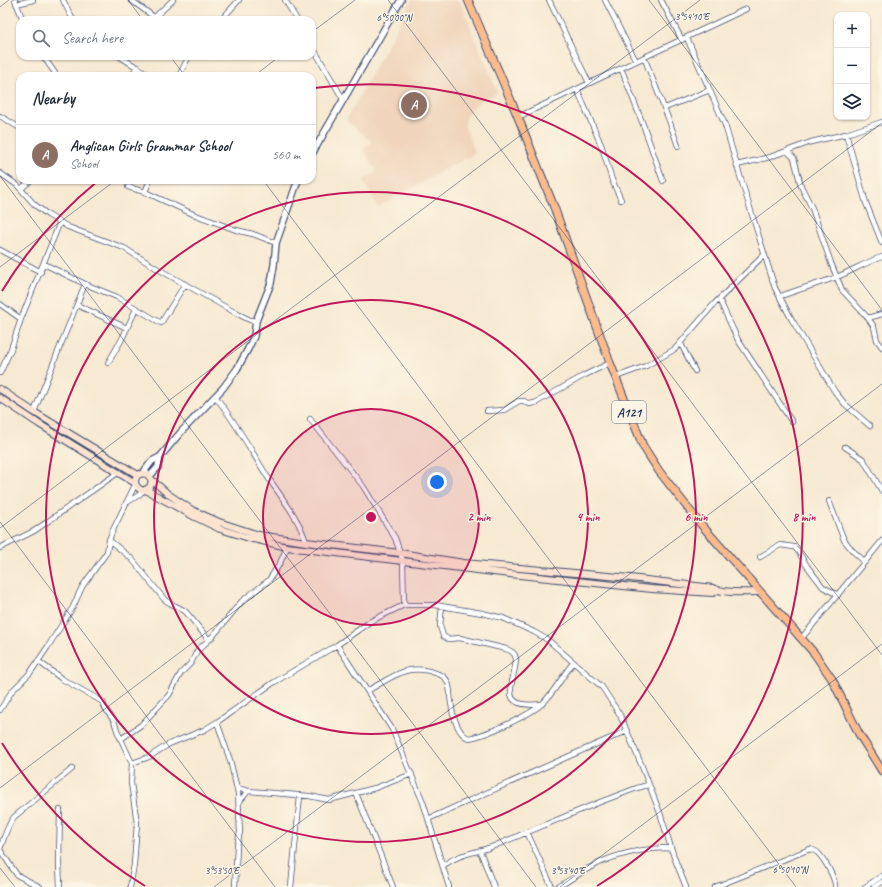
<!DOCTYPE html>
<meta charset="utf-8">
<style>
:root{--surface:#fff;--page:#f2f2f3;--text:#1f2937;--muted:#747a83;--line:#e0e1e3;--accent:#db2777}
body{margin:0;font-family:Caveat,sans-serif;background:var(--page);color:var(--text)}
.controls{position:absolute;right:12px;top:12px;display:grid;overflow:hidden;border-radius:8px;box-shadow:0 1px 3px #0004}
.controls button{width:36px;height:36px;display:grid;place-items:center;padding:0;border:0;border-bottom:1px solid var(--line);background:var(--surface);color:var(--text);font:20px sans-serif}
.you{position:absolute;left:437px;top:482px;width:14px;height:14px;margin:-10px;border:3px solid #fff;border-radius:50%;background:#1a73e8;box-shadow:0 0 0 6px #1a73e833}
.badge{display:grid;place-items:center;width:26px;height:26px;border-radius:50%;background:var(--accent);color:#fff;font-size:13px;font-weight:700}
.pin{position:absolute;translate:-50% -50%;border:2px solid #fff;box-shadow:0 1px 4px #0006}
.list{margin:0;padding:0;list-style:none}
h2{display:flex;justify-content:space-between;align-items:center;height:52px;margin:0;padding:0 16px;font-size:17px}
h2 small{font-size:13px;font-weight:400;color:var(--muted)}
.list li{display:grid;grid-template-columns:26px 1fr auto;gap:12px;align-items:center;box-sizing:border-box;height:60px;padding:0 16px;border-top:1px solid var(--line)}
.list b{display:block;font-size:15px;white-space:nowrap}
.list p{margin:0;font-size:13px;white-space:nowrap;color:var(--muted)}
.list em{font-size:13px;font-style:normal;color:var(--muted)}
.icon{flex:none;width:22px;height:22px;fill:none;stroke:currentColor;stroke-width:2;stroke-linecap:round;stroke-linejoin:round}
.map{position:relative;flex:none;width:882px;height:887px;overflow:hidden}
.search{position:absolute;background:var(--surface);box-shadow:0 1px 3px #0004;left:16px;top:16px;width:300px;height:44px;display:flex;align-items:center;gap:10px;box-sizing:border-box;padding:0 14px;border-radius:12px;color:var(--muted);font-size:15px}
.panel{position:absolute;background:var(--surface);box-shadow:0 1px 3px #0004;left:16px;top:72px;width:300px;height:112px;border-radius:12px}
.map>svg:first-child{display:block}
.built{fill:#f0d5bc}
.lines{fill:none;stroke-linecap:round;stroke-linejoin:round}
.minor-casing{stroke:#3c4b6f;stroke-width:6}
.tertiary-casing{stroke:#3c4b6f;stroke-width:8}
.secondary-casing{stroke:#3c4b6f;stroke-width:8}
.primary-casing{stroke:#3c4b6f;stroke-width:9}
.minor{stroke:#fff;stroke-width:4.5}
.tertiary{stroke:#fff;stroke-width:5.5}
.secondary{stroke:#fde4d1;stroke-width:6}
.primary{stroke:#fbbb8d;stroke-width:7}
.ticks{fill:none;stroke:#1b2f5e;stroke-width:1;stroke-opacity:0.45}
.ring{fill:none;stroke:#c2185b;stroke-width:2}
.labels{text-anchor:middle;stroke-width:3;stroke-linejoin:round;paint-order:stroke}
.shield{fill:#fcf5e5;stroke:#5e6a86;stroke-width:1}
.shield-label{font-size:13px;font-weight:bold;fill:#1b2f5e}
.ticks-label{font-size:10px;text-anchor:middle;fill:#1b2f5e;stroke:#fcf5e5;stroke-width:3;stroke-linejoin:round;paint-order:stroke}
.centre{fill:#c2185b;stroke:#fcf5e5;stroke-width:2}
.ring-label{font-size:12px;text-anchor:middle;font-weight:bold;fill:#c2185b;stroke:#fcf5e5;stroke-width:3;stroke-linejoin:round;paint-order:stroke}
</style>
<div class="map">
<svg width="882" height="887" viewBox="0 0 882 887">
<rect width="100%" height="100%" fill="#fcf5e5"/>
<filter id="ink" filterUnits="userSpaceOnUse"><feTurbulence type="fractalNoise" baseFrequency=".025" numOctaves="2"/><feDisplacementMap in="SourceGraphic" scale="8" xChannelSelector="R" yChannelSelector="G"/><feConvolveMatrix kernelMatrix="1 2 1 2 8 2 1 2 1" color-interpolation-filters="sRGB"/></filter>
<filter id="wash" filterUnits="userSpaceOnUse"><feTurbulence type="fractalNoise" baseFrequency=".012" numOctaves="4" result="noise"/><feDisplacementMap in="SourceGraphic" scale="16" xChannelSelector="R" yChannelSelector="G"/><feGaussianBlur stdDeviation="0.9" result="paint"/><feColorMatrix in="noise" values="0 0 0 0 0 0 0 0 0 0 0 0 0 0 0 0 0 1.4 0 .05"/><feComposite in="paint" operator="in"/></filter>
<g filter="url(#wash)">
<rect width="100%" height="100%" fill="#f7e9d2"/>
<path class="built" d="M 412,0 L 459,0 L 498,93 L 480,100 L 466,116 L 465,126 L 475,153 L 378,207 L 363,181 L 376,172 L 363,148 L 372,142 L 346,120 Z"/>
</g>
<g filter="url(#ink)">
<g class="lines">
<g class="minor-casing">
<path id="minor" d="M 15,0 L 23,20
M 63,0 L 73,20
M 131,0 L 154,17 L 157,15 L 173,0
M 285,0 L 297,20
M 549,0 L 589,83
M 605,0 L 636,61
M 661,0 L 682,40
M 16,4 L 33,0
M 221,20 L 239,0
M 687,38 L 725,125 L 740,176 L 775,288 L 792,320 L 835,392 L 845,404 L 870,426
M 312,46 L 343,99
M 43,56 L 57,76
M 119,56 C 129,63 140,68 150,76
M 644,57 L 670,123 L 678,146
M 621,68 L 644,127 L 663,181
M 130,76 L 138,67
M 179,76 L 189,56
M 577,89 L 602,147 L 612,180 L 621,200
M 665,108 L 710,90
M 0,116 L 20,128
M 518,117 L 746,9
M 846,134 L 866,203 L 882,243
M 787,151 L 794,158 L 801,186 L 812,208 L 831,263 L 842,290 L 868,318 L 874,327 L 877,340 L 882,347
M 737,165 L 770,157 L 811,142 L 846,134 L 882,122
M 0,173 L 17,185 L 35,205 L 48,215 L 68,227 L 124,248 L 158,269 L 236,313 L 250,320 L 256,321
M 128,187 L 145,192 L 193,214 L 236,230 L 253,234 L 276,243
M 21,189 L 31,180
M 145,192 L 150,180
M 0,250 L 41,272
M 44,264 L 85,284
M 781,296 C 799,289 818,284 837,277 C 852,271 866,262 882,257
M 719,299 L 738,340 L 792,422
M 0,304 L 21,319
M 77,305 L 127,328
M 868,318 L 882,314
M 681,344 L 695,371
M 108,363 L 122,339 L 136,309
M 0,373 L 11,349 L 21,319 L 60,222
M 616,377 L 646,366 L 675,349 L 715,303 L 764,255
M 215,396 C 235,421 250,449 267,476 C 281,497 299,518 306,542
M 487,411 L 504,410 L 519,401 L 524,401 L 529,404 L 535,403 L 585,375 L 610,363
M 34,412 L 85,284 L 117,297 L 161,323 L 185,284
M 310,419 L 363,486 L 395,538 L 403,561 L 404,605
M 845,447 L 863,459 L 882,491
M 829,501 L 844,540 L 853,551 L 865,562
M 126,503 L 139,495 L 143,491
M 109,540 L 132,559 L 164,599 C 170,605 179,606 186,612 L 209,640
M 0,548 L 34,531 L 119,472
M 760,557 L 780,545 L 794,547 L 798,551 L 807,566 L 823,587 L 838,595
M 442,606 L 440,626 L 443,636 L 448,639 L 460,638 L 506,649 C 512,651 515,653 516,659 C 514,686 496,709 542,704
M 801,639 L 882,541
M 337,645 L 392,729 L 423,802 L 449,887
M 38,661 L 62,679 L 103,702 L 105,708 L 114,721 L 118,733 L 132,763 L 131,783 L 137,823 L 134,865 L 130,887
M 367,691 C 395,676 408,661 441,675 C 452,681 449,693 451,703 C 452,714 458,735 469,738 C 487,735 531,715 544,702 C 555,691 563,675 573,663
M 0,710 L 12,691 L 30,673 L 47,648 L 73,607 L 82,587 L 107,552 L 109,540 L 112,532 L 135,485
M 217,722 L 230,760 L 238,793 L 240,832 L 237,846 L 235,887
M 121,739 L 141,725 L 169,695 L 181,673 L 191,663 L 197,651 L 213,636 L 242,601 L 269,580 L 280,563 L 287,547
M 132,763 L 149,757 L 169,744 L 204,730 L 217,722 L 273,683 L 337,645 L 371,621 L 404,605 L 435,605 L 482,613 L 503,618 L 534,632 L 548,640 L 602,687 L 620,715 L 641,764 L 660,813 L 674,857 L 686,887
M 237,788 L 248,791 L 309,796 L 329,800 L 375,788 L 412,774
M 356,793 L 393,887
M 239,802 L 248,791
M 428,819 L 574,754 L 627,731
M 527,832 L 552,887
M 0,849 C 4,838 7,826 14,817 L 72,769
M 0,850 L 17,875 L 40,887
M 480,851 L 494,887
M 444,865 C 460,853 476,853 494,846 L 600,802 L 637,788 L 648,785
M 60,887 L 59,864 L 60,810
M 291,887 L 300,796
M 558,887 C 570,880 581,872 593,866 C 615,854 645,848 671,848
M 715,887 L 810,849 C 813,850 816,851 818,853 C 824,859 836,879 835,887
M 865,887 L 882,876
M 874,887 L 882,882"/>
</g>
<g class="tertiary-casing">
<path id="tertiary" d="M 312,154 L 401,0
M 143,473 L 152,461 L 160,457 L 181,432 L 223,388 L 237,369 L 248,349 L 254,336 L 256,321 L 271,283 L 274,265 L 276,243 L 298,180
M 150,476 L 158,467 L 160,457"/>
</g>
<g class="secondary-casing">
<path id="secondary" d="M 0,389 L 34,412 L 138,475
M 0,398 L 39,424 L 135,483
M 152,480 L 150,487 L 143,491 L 138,488 L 135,483 C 135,475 140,472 147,474 L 152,480 L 168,494 L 192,510 L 219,522 L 259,535 L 306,542 L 400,553 L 464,563 L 630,578 L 713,588 C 725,594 746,592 759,592
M 146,490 L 195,517 L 220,529 L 249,538 L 287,547 L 510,574 L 652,589 L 713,593 L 717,590"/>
</g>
<g class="primary-casing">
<path id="primary" d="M 468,0 L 518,117 L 554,207 L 610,363 L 643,446 L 659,471 L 698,521 L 814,653 L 832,679 L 859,734 L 882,771"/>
</g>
<use href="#minor" class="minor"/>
<use href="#tertiary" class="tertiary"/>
<use href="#secondary" class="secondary"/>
<use href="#primary" class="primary"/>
</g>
</g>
<path class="ticks" d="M 128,0 L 143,20M 388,0 L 882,655M 649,0 L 882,310M 0,7 L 9,0M 312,32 L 355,0M 170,56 L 185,76M 254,76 L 280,56M 0,176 L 536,887M 263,180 L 796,887M 0,267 L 116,180M 0,522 L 275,887M 0,528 L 700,0M 0,788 L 882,123M 0,868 L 15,887M 214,887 L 882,384M 560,887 L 882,644"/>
<circle cx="371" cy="517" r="108" fill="#c2185b" fill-opacity=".12"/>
<g class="ring">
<circle cx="371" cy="517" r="108"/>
<circle cx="371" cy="517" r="217"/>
<circle cx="371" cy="517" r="325"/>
<path d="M145 886A433 433 0 0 1 2 743M2 291A433 433 0 0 1 99 180M314 88A433 433 0 0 1 597 886"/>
</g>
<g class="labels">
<rect class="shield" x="612" y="401" width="34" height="22" rx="3"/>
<g class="shield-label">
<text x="629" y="417">A121</text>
</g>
</g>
<g class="ticks-label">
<text x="692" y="20">3°54'10"E</text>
<text x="394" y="21">6°50'00"N</text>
<text x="790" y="873">6°50'10"N</text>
<text x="222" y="874">3°53'50"E</text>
<text x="568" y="874">3°53'40"E</text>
</g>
<circle cx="371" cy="517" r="6" class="centre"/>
<g class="ring-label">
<text x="479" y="521">2 min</text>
<text x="588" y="521">4 min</text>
<text x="696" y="521">6 min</text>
<text x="804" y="521">8 min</text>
</g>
</svg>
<div class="controls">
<button>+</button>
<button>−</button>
<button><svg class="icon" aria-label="layers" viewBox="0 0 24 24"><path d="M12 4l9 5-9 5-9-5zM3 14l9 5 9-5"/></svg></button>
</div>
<div class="you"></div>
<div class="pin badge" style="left:414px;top:105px;background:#8d6e63">A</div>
<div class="search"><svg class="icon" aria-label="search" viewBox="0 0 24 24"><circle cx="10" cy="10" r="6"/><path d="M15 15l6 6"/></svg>Search here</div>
<section class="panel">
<h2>Nearby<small></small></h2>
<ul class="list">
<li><span class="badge" style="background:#8d6e63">A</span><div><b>Anglican Girls Grammar School</b><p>School</p></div><em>560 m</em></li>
</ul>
</section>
</div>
